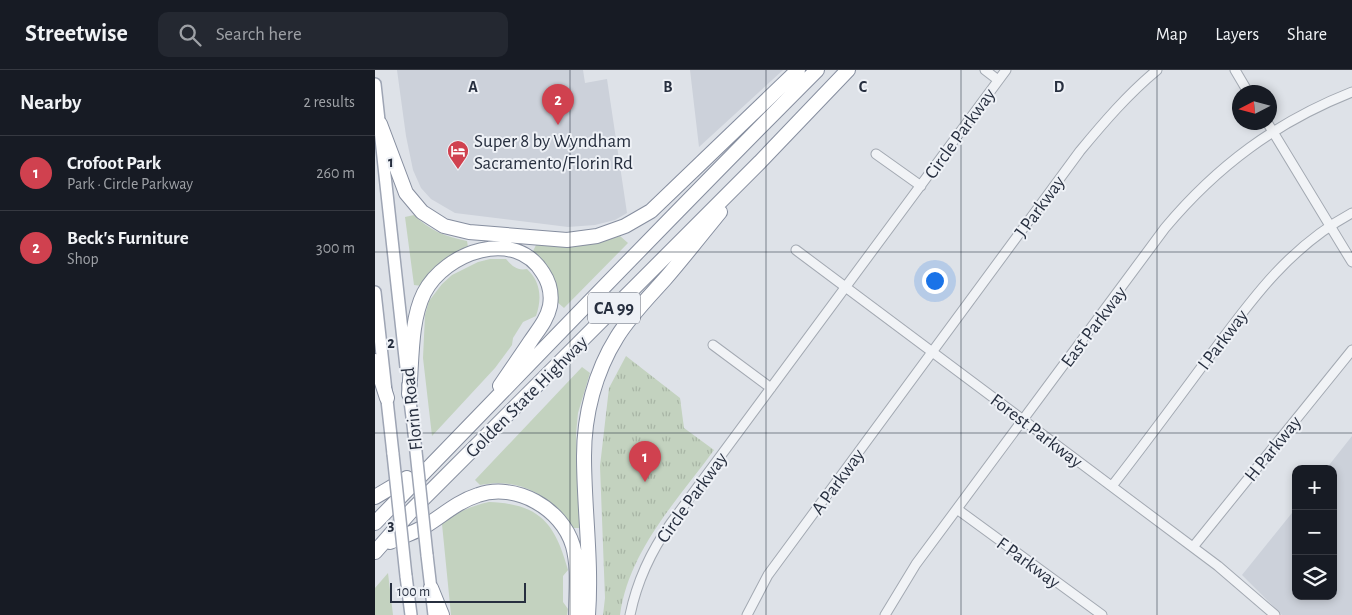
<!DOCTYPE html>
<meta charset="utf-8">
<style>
:root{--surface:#171b24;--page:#242831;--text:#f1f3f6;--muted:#9ea1a6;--line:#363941;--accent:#d0414f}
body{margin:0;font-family:"Alegreya Sans",sans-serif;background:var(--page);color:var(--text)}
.controls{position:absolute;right:15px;bottom:15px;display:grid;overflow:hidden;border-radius:10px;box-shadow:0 2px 8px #0003}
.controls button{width:45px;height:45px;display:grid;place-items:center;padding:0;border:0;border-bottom:1px solid var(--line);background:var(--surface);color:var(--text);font:25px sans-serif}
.compass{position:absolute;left:857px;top:15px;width:45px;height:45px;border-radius:50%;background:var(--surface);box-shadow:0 2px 8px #0003;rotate:264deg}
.scale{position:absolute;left:15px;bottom:12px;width:136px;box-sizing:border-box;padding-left:5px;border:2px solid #272f3f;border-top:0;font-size:14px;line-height:18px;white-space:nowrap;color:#272f3f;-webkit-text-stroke:4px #eef1f6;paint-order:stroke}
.you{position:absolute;left:559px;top:210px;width:18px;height:18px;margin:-12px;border:4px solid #fff;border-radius:50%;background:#1a73e8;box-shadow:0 0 0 8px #1a73e833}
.badge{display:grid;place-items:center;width:32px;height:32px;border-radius:50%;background:var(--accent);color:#fff;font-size:16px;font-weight:700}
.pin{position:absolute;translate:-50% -41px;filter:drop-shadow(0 1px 2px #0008)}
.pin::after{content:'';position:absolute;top:26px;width:18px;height:15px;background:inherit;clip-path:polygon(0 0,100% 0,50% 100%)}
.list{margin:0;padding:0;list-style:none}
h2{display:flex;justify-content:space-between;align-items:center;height:65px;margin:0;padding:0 20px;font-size:21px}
h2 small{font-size:16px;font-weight:400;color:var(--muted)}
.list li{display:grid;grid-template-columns:32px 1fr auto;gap:15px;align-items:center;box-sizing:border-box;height:75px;padding:0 20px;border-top:1px solid var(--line)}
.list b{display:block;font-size:19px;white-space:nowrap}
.list p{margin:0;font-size:16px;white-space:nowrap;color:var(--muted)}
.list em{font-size:16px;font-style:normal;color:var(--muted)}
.icon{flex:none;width:28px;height:28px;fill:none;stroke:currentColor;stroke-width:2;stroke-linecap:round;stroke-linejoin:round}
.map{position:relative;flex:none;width:977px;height:545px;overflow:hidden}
header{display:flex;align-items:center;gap:30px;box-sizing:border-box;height:70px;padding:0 25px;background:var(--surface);border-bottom:1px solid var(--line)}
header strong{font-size:24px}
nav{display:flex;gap:28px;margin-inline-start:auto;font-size:18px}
.search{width:350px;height:45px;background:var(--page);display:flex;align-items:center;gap:12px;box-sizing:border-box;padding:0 18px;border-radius:10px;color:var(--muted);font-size:19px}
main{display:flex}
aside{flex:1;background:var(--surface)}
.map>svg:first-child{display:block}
.built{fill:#ccd1da}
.green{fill:#c3d2bf}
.park{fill:url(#park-tufts)}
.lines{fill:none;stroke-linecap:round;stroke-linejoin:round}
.minor-casing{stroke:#a3a9b2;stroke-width:11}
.major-casing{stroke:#9ea5b4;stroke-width:14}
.highway-casing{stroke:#868e9f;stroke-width:16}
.minor{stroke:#f1f3f6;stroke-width:9}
.major{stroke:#fff;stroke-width:11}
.highway{stroke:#fff;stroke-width:14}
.major-bridge-casing{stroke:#9ea5b4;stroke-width:14;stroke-linecap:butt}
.major-bridge{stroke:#fff;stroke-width:11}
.grid{fill:none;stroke:#272f3f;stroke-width:1;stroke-opacity:0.55}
.labels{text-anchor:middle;stroke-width:4;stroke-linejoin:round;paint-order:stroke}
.shield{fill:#eef1f6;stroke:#636976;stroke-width:1}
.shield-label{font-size:18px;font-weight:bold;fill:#272f3f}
.street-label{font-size:19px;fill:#272f3f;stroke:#eef1f6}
.poi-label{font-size:19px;fill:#272f3f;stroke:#eef1f6;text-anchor:start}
.grid-label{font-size:16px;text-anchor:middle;font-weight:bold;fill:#272f3f;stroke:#eef1f6;stroke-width:4;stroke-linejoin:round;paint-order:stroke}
</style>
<header>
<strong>Streetwise</strong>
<div class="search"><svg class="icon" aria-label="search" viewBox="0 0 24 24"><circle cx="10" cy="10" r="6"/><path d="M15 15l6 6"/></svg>Search here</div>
<nav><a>Map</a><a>Layers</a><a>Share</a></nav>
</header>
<main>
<aside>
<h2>Nearby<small>2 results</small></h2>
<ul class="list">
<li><span class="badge">1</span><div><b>Crofoot Park</b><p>Park · Circle Parkway</p></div><em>260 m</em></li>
<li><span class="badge">2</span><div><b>Beck's Furniture</b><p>Shop</p></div><em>300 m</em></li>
</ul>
</aside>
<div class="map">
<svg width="977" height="545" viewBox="0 0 977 545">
<defs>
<pattern id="park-tufts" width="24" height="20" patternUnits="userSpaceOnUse" patternTransform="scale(1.25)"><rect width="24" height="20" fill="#c3d2bf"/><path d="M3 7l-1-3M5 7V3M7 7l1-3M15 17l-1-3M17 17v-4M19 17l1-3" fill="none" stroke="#a8b5a5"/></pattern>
</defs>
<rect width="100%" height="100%" fill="#dee2e8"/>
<path class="built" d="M 22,0 L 208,0 L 210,13 L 232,9 L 252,143 L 240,150 L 220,155 L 193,157 L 80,143 L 56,129 L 46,118 L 38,100 L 31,66 Z
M 315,0 L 408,0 L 324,77 Z
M 977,366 L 977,545 L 907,545 L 867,505 L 921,438 L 921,526 L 958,526 L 958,399 L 951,399 Z"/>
<path class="green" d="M 39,145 C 54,160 71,167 92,171 L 93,177 C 70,188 63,197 47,216 L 39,215 L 30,147 Z
M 245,166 L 253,173 L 189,238 L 181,231 L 157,183 L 161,175 C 190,177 217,176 245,166 Z
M 115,189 L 131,189 C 137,196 142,201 152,199 C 166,212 167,229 161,246 L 148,252 L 138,268 L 137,275 L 120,298 L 57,366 L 48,288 L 50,245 L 54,231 L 67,214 L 77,205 L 103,192 Z
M 207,297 L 215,303 L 203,343 L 201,364 L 205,458 L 198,458 C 174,426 147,407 105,415 L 100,410 Z
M 114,432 C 165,434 180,453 193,500 L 188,506 L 188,532 L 193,539 L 192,545 L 76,545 L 67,454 C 82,442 96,436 114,432 Z
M 13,503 L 18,545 L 0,545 L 0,518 Z"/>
<path class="park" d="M 251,286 L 305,328 L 309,358 L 339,380 C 302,431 254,480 245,545 L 228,545 L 230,528 L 225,396 L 234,318 Z"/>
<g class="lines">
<g class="minor-casing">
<path id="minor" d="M 610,0 L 623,10
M 860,0 L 873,22
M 892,52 L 977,192
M 501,84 L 546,116
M 421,180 L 843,496 L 900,545
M 338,275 L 396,318
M 737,416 C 769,375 800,333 831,291 C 874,233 912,178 977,143
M 582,439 L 727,545
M 818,477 L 977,280
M 255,545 C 262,511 276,481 296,453 L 631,0
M 372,545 L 393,505 L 705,81 C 729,52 753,24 782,0
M 510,545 L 541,494 L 790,158 C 842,96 901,52 977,22"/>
</g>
<g class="major-casing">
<path id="major" d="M 0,14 L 31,297
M 0,222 L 18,384
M 33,315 L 39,363
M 52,485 L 59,545
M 31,506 L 36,545"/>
</g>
<g class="highway-casing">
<path id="highway" d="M 5,54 L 31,123 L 47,142 L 69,156 L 94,162 L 192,170 L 222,166 L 250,156 L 276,141 L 423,0
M 0,291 L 12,328
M 34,324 C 37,293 35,251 49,223 C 70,182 140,157 168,203 C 174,212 177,224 175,236 C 172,250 163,260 155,272 C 145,287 135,301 125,316
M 0,427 L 32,408
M 0,453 C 147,302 293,149 442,0
M 15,472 C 26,467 37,463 47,458 C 66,447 81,432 103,425 C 140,412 187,438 198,476 C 204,498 201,522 201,545
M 0,482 L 37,440 L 385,92 L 473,0
M 56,518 L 67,545
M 213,545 C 217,492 209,439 209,386 C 209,345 220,302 242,267 C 255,246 273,228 290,209 C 309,187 327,164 345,142"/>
</g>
<use href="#minor" class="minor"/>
<use href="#major" class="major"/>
<use href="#highway" class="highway"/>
<g class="major-bridge-casing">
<path id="major-bridge" d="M 39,363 L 52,485
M 18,384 L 31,506"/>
</g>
<use href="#major-bridge" class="major-bridge"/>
</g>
<path class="grid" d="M 195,0 L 195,545M 391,0 L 391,545M 586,0 L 586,545M 782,0 L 782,545M 0,182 L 977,182M 0,363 L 977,363"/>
<defs>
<g id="hotel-pin" transform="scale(1.125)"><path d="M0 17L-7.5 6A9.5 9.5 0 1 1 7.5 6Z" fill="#d0414f" stroke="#eef1f6"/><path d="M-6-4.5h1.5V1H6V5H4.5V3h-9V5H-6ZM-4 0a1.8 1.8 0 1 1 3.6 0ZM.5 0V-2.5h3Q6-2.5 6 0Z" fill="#fff"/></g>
</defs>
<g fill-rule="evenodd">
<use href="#hotel-pin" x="83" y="81"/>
</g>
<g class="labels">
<rect class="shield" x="213" y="222.5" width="52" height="31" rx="4"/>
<g class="shield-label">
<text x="239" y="244">CA 99</text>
</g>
<g class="street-label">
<text transform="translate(584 63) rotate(-54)" y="7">Circle Parkway</text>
<text transform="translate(664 136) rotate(-54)" y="7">J Parkway</text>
<text transform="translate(718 256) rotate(-53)" y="7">East Parkway</text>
<text transform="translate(847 269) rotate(-53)" y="7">I Parkway</text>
<text transform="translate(151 326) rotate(-45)" y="7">Golden State Highway</text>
<text transform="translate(36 339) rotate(-96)" y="7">Florin Road</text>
<text transform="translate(662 360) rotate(37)" y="7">Forest Parkway</text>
<text transform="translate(897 378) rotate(-51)" y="7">H Parkway</text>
<text transform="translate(462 411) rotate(-54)" y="7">A Parkway</text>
<text transform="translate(316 427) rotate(-54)" y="7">Circle Parkway</text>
<text transform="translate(654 492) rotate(36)" y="7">F Parkway</text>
</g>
<g class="poi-label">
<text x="99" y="77">Super 8 by Wyndham<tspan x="99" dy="22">Sacramento/Florin Rd</tspan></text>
</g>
</g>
<g class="grid-label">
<text x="98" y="22">A</text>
<text x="293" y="22">B</text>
<text x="488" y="22">C</text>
<text x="684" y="22">D</text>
<text x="16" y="97">1</text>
<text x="16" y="278">2</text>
<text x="16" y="460">3</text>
</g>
</svg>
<div class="controls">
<button>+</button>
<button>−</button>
<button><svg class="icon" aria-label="layers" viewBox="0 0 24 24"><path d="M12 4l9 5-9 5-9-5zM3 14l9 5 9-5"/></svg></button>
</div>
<svg class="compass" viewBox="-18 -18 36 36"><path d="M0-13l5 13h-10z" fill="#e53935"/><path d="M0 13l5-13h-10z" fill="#9ea1a6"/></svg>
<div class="scale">100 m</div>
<div class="you"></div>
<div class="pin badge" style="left:270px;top:412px">1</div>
<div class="pin badge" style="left:183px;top:55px">2</div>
</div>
</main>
